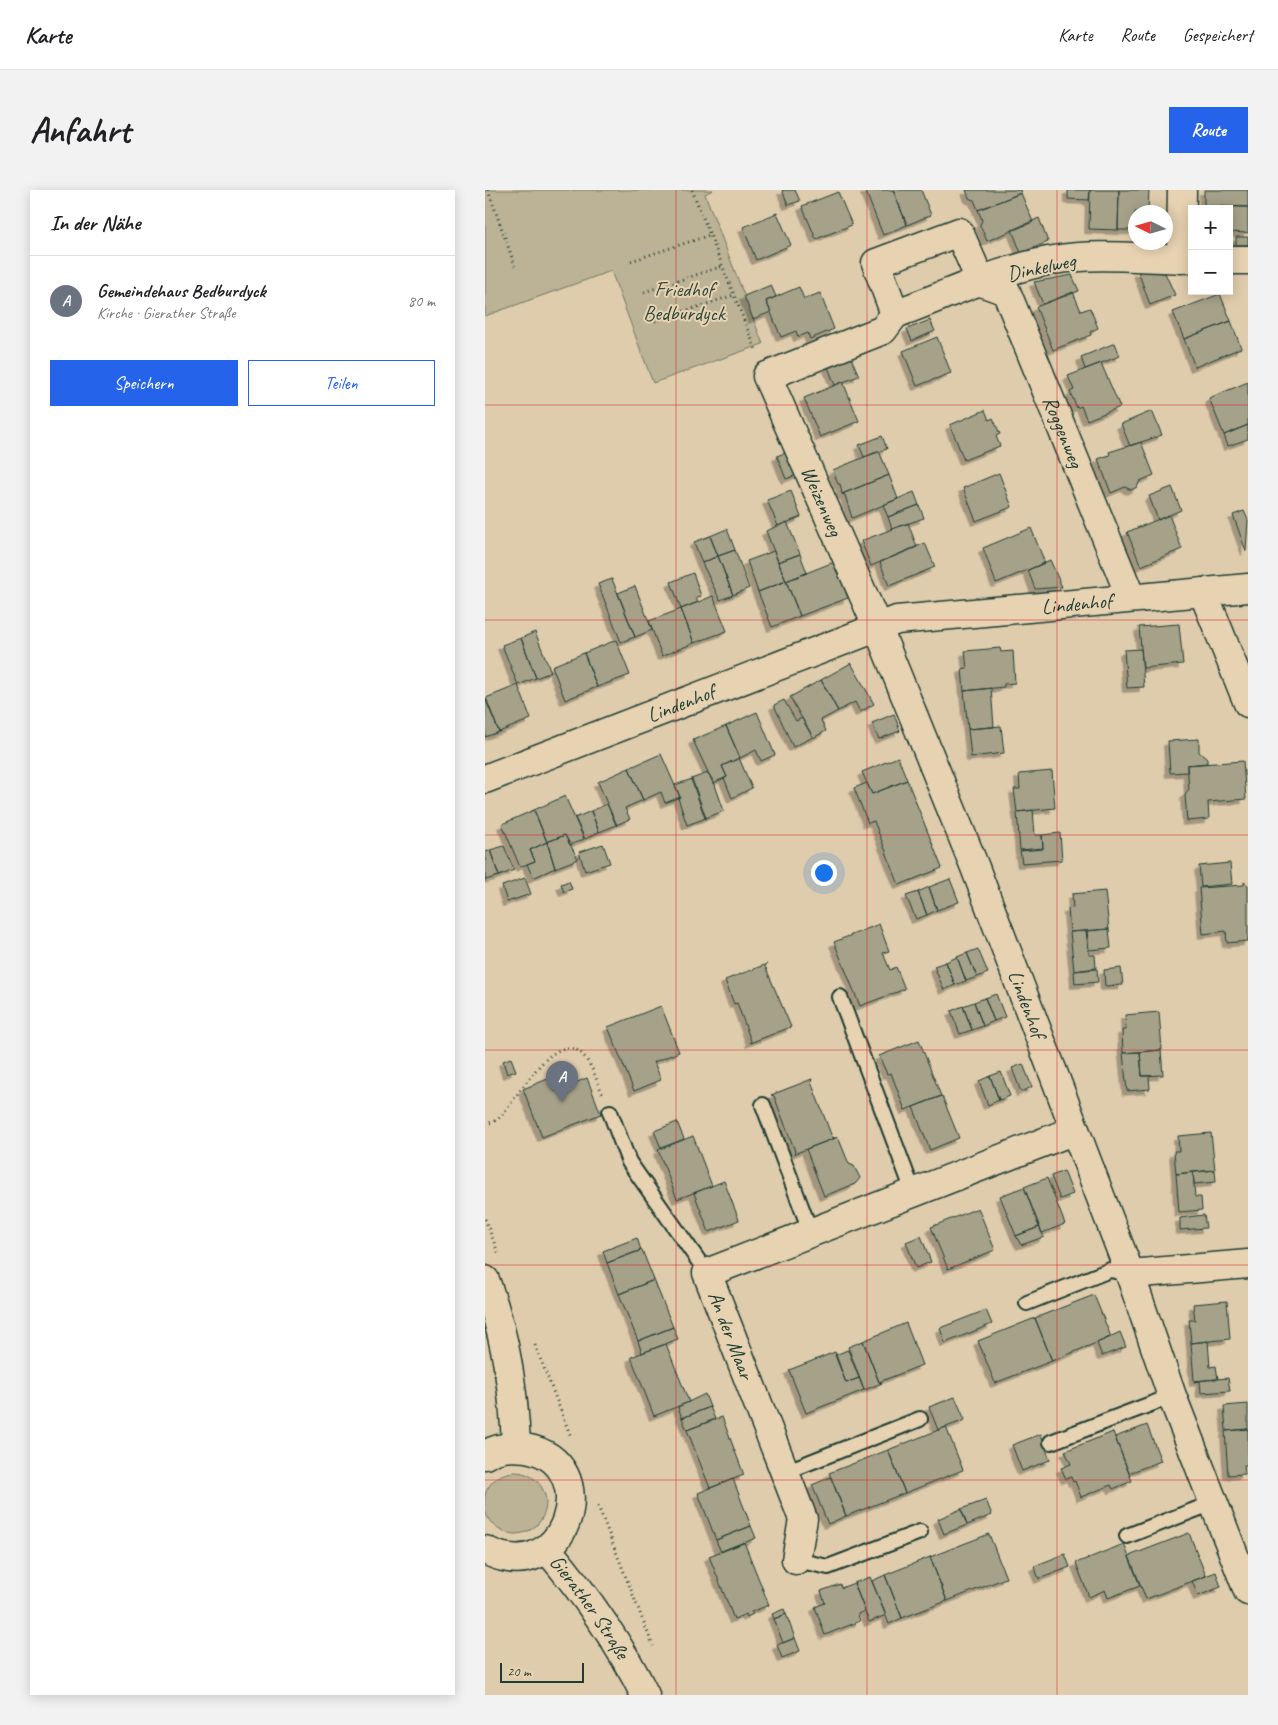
<!DOCTYPE html>
<html lang="de">
<meta charset="utf-8">
<style>
:root{--surface:#fff;--page:#f2f2f2;--text:#202124;--muted:#757577;--line:#e0e0e0;--accent:#2563eb}
body{margin:0;font-family:Caveat,sans-serif;background:var(--page);color:var(--text)}
.controls{position:absolute;right:15px;top:15px;display:grid;overflow:hidden;border-radius:0px;box-shadow:0 2px 12px #0003}
.controls button{width:45px;height:45px;display:grid;place-items:center;padding:0;border:0;border-bottom:1px solid var(--line);background:var(--surface);color:var(--text);font:25px sans-serif}
.compass{position:absolute;left:643px;top:15px;width:45px;height:45px;border-radius:50%;background:var(--surface);box-shadow:0 2px 12px #0003;rotate:275deg}
.scale{position:absolute;left:15px;bottom:12px;width:84px;box-sizing:border-box;padding-left:5px;border:2px solid #1f3d34;border-top:0;font-size:14px;line-height:18px;white-space:nowrap;color:#1f3d34;-webkit-text-stroke:4px #e7d2b1;paint-order:stroke}
.you{position:absolute;left:338px;top:682px;width:18px;height:18px;margin:-12px;border:4px solid #fff;border-radius:50%;background:#1a73e8;box-shadow:0 0 0 8px #1a73e833}
.badge{display:grid;place-items:center;width:32px;height:32px;border-radius:50%;background:var(--accent);color:#fff;font-size:16px;font-weight:700}
.pin{position:absolute;translate:-50% -41px;filter:drop-shadow(0 1px 2px #0008)}
.pin::after{content:'';position:absolute;top:26px;width:18px;height:15px;background:inherit;clip-path:polygon(0 0,100% 0,50% 100%)}
.list{margin:0;padding:0;list-style:none}
h2{display:flex;justify-content:space-between;align-items:center;height:65px;margin:0;padding:0 20px;font-size:21px}
h2 small{font-size:16px;font-weight:400;color:var(--muted)}
.list li{display:grid;grid-template-columns:32px 1fr auto;gap:15px;align-items:center;box-sizing:border-box;height:90px;padding:0 20px;border-top:1px solid var(--line)}
.list b{display:block;font-size:19px;white-space:nowrap}
.list p{margin:0;font-size:16px;white-space:nowrap;color:var(--muted)}
.list em{font-size:16px;font-style:normal;color:var(--muted)}
.actions{display:flex;gap:10px;padding:15px 20px}
.actions a{flex:1;padding:11px 0;border:1px solid var(--accent);border-radius:0px;text-align:center;font-size:18px;color:var(--accent)}
.actions .main{background:var(--accent);color:#fff}
.map{position:relative;flex:none;width:763px;height:1505px;overflow:hidden;border-radius:0px}
header{display:flex;align-items:center;gap:30px;box-sizing:border-box;height:70px;padding:0 25px;background:var(--surface);border-bottom:1px solid var(--line)}
header strong{font-size:24px}
nav{display:flex;gap:28px;margin-inline-start:auto;font-size:18px}
.intro{display:flex;align-items:center;justify-content:space-between;box-sizing:border-box;height:120px;padding:0 30px}
h1{margin:0;font-size:35px}
.button{padding:12px 22px;border-radius:0px;background:var(--accent);color:#fff;font-size:18px;font-weight:700}
main{display:flex;gap:30px;padding:0 30px}
aside{flex:1;background:var(--surface);border-radius:0px;box-shadow:0 2px 12px #0003}
.map>svg:first-child{display:block}
.green{fill:#bcb296;stroke:#6e7865}
.building{fill:#a6a189;stroke:#1f3d34;filter:url(#shadow)}
.lines{fill:none;stroke-linecap:round;stroke-linejoin:round}
.lane-casing{stroke:#1f3d34;stroke-width:18}
.street-casing{stroke:#1f3d34;stroke-width:31}
.secondary-casing{stroke:#1f3d34;stroke-width:31}
.path{stroke:#1f3d34;stroke-width:3;stroke-dasharray:1 4;stroke-linecap:butt}
.lane{stroke:#e7d2b1;stroke-width:14}
.street{stroke:#e7d2b1;stroke-width:28}
.secondary{stroke:#e7d2b1;stroke-width:28}
.grid{fill:none;stroke:#d62828;stroke-width:1;stroke-opacity:0.55}
.labels{text-anchor:middle;stroke-width:4;stroke-linejoin:round;paint-order:stroke}
.street-label{font-size:21px;fill:#1f3d34;stroke:#e7d2b1}
.park-label{font-size:21px;fill:#2f493e;stroke:#e7d2b1}
</style>
<header>
<strong>Karte</strong>
<nav><a>Karte</a><a>Route</a><a>Gespeichert</a></nav>
</header>
<div class="intro"><h1>Anfahrt</h1><a class="button">Route</a></div>
<main>
<aside>
<h2>In der Nähe<small></small></h2>
<ul class="list">
<li><span class="badge" style="background:#6b7280">A</span><div><b>Gemeindehaus Bedburdyck</b><p>Kirche · Gierather Straße</p></div><em>80 m</em></li>
</ul>
<div class="actions"><a class="main">Speichern</a><a>Teilen</a></div>
</aside>
<div class="map">
<svg width="763" height="1505" viewBox="0 0 763 1505">
<defs>
<filter id="shadow"><feDropShadow dx="-4.5" dy="4.5" stdDeviation="0" flood-color="#0004"/></filter>
</defs>
<rect width="100%" height="100%" fill="#dfccac"/>
<filter id="ink" filterUnits="userSpaceOnUse"><feTurbulence type="fractalNoise" baseFrequency=".02" numOctaves="2"/><feDisplacementMap in="SourceGraphic" scale="10" xChannelSelector="R" yChannelSelector="G"/><feConvolveMatrix kernelMatrix="1 2 1 2 8 2 1 2 1" color-interpolation-filters="sRGB"/></filter>
<g filter="url(#ink)">
<path class="green" d="M 0,0 L 228,0 L 220,4 L 278,154 L 168,193 L 126,81 L 0,126 Z
M-1 1313a31 31 0 1 1 62 0a31 31 0 1 1-62 0Z"/>
<path class="building" d="M 297,0 L 310,0 L 315,11 L 303,15 Z
M 380,0 L 408,0 L 422,35 L 398,45 Z
M 408,0 L 436,0 L 446,25 L 422,35 Z
M 481,0 L 535,0 L 536,3 L 493,20 L 489,10 L 484,8 Z
M 583,0 L 605,0 L 604,10 L 583,9 Z
M 605,0 L 634,0 L 633,40 L 604,39 Z
M 634,0 L 664,0 L 663,22 L 650,22 L 650,40 L 633,40 Z
M 719,0 L 763,0 L 763,17 L 719,16 Z
M 353,2 L 367,35 L 331,49 L 317,16 Z
M 536,3 L 548,32 L 502,51 L 495,35 L 497,30 L 493,20 Z
M 719,16 L 763,17 L 763,43 L 744,42 L 744,19 L 719,19 Z
M 292,23 L 306,55 L 271,70 L 258,37 Z
M 554,28 L 563,52 L 536,63 L 527,40 Z
M 751,47 L 763,47 L 763,55 L 751,55 Z
M 653,81 L 680,83 L 690,105 L 665,115 Z
M 587,85 L 594,101 L 558,114 L 549,92 Z
M 286,95 L 291,107 L 281,111 L 286,122 L 268,129 L 259,106 Z
M 314,97 L 319,109 L 335,103 L 349,139 L 325,149 L 323,143 L 313,147 L 311,141 L 296,147 L 281,111 Z
M 588,102 L 596,121 L 605,118 L 613,138 L 605,142 L 606,145 L 568,160 L 551,117 Z
M 735,104 L 746,131 L 699,149 L 688,122 Z
M 445,130 L 450,141 L 427,151 L 422,139 Z
M 746,131 L 756,158 L 710,177 L 699,149 Z
M 452,147 L 466,183 L 432,196 L 418,161 Z
M 630,153 L 635,166 L 600,179 L 596,167 Z
M 364,163 L 374,186 L 350,195 L 341,172 Z
M 616,173 L 635,217 L 602,230 L 596,216 L 592,218 L 585,202 L 589,200 L 583,186 Z
M 358,192 L 374,231 L 335,247 L 319,208 Z
M 763,192 L 763,235 L 739,245 L 724,208 Z
M 500,220 L 504,230 L 508,228 L 515,244 L 511,246 L 515,256 L 479,270 L 465,235 Z
M 667,221 L 677,245 L 645,256 L 636,234 Z
M 763,235 L 763,249 L 743,256 L 739,245 Z
M 397,246 L 402,259 L 379,267 L 374,255 Z
M 656,252 L 669,285 L 655,291 L 652,297 L 646,300 L 640,297 L 626,303 L 613,269 L 625,265 L 624,262 Z
M 304,261 L 314,284 L 301,289 L 292,266 Z
M 394,261 L 404,285 L 357,304 L 355,294 L 353,294 L 348,280 Z
M 514,283 L 527,317 L 491,331 L 478,298 Z
M 404,285 L 413,309 L 367,328 L 360,305 L 357,304 Z
M 687,297 L 696,320 L 673,330 L 664,306 Z
M 306,301 L 316,327 L 293,336 L 282,310 Z
M 429,302 L 434,315 L 403,327 L 398,315 Z
M 434,315 L 439,328 L 407,339 L 403,327 Z
M 759,321 L 763,330 L 761,361 L 748,325 Z
M 684,325 L 697,359 L 656,376 L 642,342 Z
M 302,332 L 315,364 L 293,372 L 281,341 Z
M 423,333 L 432,357 L 386,376 L 376,351 Z
M 546,338 L 560,373 L 511,393 L 498,358 Z
M 242,339 L 250,360 L 233,366 L 225,346 Z
M 225,346 L 233,366 L 217,373 L 209,352 Z
M 440,353 L 450,377 L 404,396 L 395,372 Z
M 250,360 L 264,398 L 248,405 L 233,366 Z
M 289,361 L 301,391 L 273,402 L 262,371 Z
M 315,364 L 322,383 L 301,391 L 293,372 Z
M 233,366 L 248,405 L 235,410 L 217,373 Z
M 565,370 L 577,397 L 550,399 L 543,380 Z
M 349,372 L 363,408 L 315,426 L 301,391 Z
M 208,383 L 216,406 L 211,408 L 213,412 L 196,419 L 186,392 Z
M 127,389 L 150,447 L 136,452 L 113,394 Z
M 301,391 L 315,426 L 287,437 L 273,402 Z
M 150,396 L 167,440 L 150,447 L 133,403 Z
M 228,406 L 242,441 L 209,453 L 196,419 Z
M 196,419 L 209,453 L 177,466 L 164,431 Z
M 694,434 L 698,474 L 658,478 L 654,437 Z
M 50,442 L 66,482 L 51,488 L 36,448 Z
M 36,448 L 51,488 L 33,495 L 17,455 Z
M 131,450 L 145,485 L 112,497 L 99,463 Z
M 515,458 L 516,462 L 528,461 L 530,493 L 519,494 L 519,497 L 479,501 L 477,479 L 482,478 L 480,461 Z
M 656,459 L 659,497 L 642,498 L 639,460 Z
M 99,463 L 112,497 L 80,510 L 67,476 Z
M 366,473 L 389,514 L 375,522 L 370,512 L 353,521 L 336,490 Z
M 336,490 L 353,521 L 336,530 L 341,541 L 328,548 L 305,507 Z
M 33,495 L 46,529 L 14,542 L 1,508 Z
M 506,498 L 509,537 L 483,539 L 479,501 Z
M 0,508 L 14,542 L 0,547 Z
M 299,510 L 311,531 L 317,528 L 328,547 L 308,557 L 289,515 Z
M 272,522 L 290,565 L 276,571 L 271,560 L 255,568 L 241,536 Z
M 409,524 L 415,541 L 394,549 L 387,533 Z
M 241,536 L 255,568 L 237,576 L 242,587 L 228,593 L 208,550 Z
M 516,536 L 519,563 L 486,567 L 483,539 Z
M 714,549 L 714,562 L 722,569 L 722,573 L 702,575 L 702,582 L 685,583 L 683,551 Z
M 176,564 L 195,607 L 180,613 L 176,602 L 158,610 L 144,578 Z
M 413,567 L 422,590 L 387,604 L 377,582 Z
M 254,568 L 267,598 L 247,608 L 239,588 L 242,587 L 237,576 Z
M 758,571 L 761,609 L 723,612 L 724,629 L 702,631 L 700,604 L 704,599 L 702,575 Z
M 144,578 L 158,610 L 140,618 L 145,629 L 131,635 L 113,592 Z
M 567,581 L 570,618 L 532,622 L 529,599 L 535,599 L 534,584 Z
M 223,583 L 229,592 L 239,621 L 220,628 L 206,589 Z
M 207,589 L 221,628 L 202,635 L 193,608 L 195,607 L 190,595 Z
M 422,590 L 457,678 L 414,695 L 389,631 L 383,633 L 369,598 L 382,593 L 387,604 Z
M 80,606 L 99,649 L 85,655 L 80,645 L 62,652 L 49,620 Z
M 122,614 L 132,635 L 114,642 L 106,621 Z
M 49,620 L 62,652 L 45,660 L 50,671 L 35,677 L 17,634 Z
M 548,620 L 550,645 L 557,645 L 558,658 L 535,660 L 532,622 Z
M 106,621 L 114,642 L 100,649 L 90,628 Z
M 575,643 L 577,670 L 537,673 L 535,661 L 558,659 L 557,645 Z
M 80,645 L 93,669 L 70,678 L 62,652 Z
M 62,652 L 70,678 L 48,688 L 42,674 L 50,671 L 45,660 Z
M 118,654 L 125,673 L 100,681 L 94,662 Z
M 19,656 L 29,680 L 14,686 L 5,660 Z
M 5,660 L 14,686 L 0,690 L 0,662 Z
M 745,673 L 747,694 L 716,697 L 714,676 Z
M 40,688 L 46,704 L 22,712 L 17,696 Z
M 465,689 L 474,712 L 452,720 L 444,697 Z
M 84,691 L 87,699 L 79,702 L 76,694 Z
M 759,692 L 763,695 L 763,751 L 742,753 L 741,741 L 718,744 L 714,698 L 759,695 Z
M 444,697 L 452,720 L 442,725 L 433,702 Z
M 620,701 L 624,739 L 585,742 L 583,719 L 588,718 L 587,704 Z
M 433,702 L 442,725 L 431,729 L 421,706 Z
M 394,734 L 404,761 L 398,763 L 405,780 L 411,777 L 420,799 L 375,816 L 349,752 Z
M 624,739 L 626,758 L 604,760 L 602,741 Z
M 601,741 L 604,765 L 610,765 L 611,778 L 589,781 L 585,742 Z
M 493,759 L 503,783 L 492,787 L 482,763 Z
M 482,763 L 492,787 L 481,791 L 472,767 Z
M 472,767 L 481,791 L 470,795 L 461,772 Z
M 461,772 L 470,795 L 459,800 L 449,776 Z
M 282,774 L 280,776 L 306,837 L 265,853 L 266,851 L 252,813 L 249,814 L 240,790 Z
M 636,778 L 638,795 L 620,796 L 619,780 Z
M 612,779 L 613,792 L 590,794 L 589,781 Z
M 511,804 L 520,827 L 509,831 L 500,808 Z
M 500,808 L 509,831 L 498,836 L 489,812 Z
M 489,812 L 498,836 L 487,840 L 478,816 Z
M 176,816 L 194,862 L 169,872 L 176,890 L 149,901 L 123,837 Z
M 478,816 L 487,840 L 475,844 L 466,821 Z
M 674,822 L 677,860 L 638,863 L 637,840 L 641,840 L 640,825 Z
M 434,850 L 456,906 L 420,920 L 406,883 L 402,884 L 394,866 Z
M 676,860 L 678,885 L 657,886 L 655,862 Z
M 655,862 L 657,886 L 664,886 L 665,899 L 642,901 L 638,863 Z
M 26,868 L 31,881 L 22,884 L 18,871 Z
M 538,874 L 547,897 L 536,902 L 527,878 Z
M 516,882 L 525,906 L 514,910 L 505,886 Z
M 505,886 L 514,910 L 503,915 L 494,891 Z
M 65,888 L 70,901 L 102,888 L 116,924 L 57,947 L 38,899 Z
M 327,889 L 326,892 L 347,947 L 350,948 L 309,964 L 310,961 L 289,906 L 286,905 Z
M 457,906 L 474,948 L 445,960 L 428,917 Z
M 192,932 L 199,949 L 176,958 L 169,941 Z
M 726,943 L 730,980 L 691,984 L 689,961 L 694,961 L 693,946 Z
M 208,946 L 227,996 L 192,1009 L 173,960 Z
M 353,947 L 364,974 L 369,976 L 375,988 L 370,994 L 339,1006 L 321,959 Z
M 730,980 L 731,992 L 709,994 L 708,982 Z
M 579,981 L 588,1004 L 575,1009 L 566,986 Z
M 708,982 L 710,1007 L 716,1007 L 717,1020 L 694,1022 L 691,984 Z
M 562,988 L 580,1034 L 557,1043 L 539,997 Z
M 239,991 L 254,1030 L 224,1042 L 209,1003 Z
M 539,997 L 554,1037 L 531,1046 L 515,1006 Z
M 493,1018 L 510,1060 L 463,1079 L 446,1037 Z
M 719,1025 L 721,1038 L 695,1040 L 695,1028 Z
M 554,1037 L 559,1047 L 536,1055 L 531,1046 Z
M 436,1046 L 446,1072 L 431,1078 L 421,1052 Z
M 152,1048 L 156,1060 L 122,1073 L 118,1061 Z
M 157,1060 L 169,1090 L 134,1104 L 122,1073 Z
M 169,1090 L 188,1137 L 153,1151 L 134,1104 Z
M 609,1105 L 626,1147 L 567,1171 L 550,1128 Z
M 742,1111 L 745,1149 L 706,1153 L 704,1130 L 710,1130 L 708,1114 Z
M 501,1120 L 507,1134 L 460,1153 L 455,1138 Z
M 550,1128 L 567,1171 L 510,1193 L 493,1151 Z
M 421,1133 L 437,1175 L 394,1192 L 378,1151 Z
M 188,1137 L 193,1149 L 157,1163 L 153,1151 Z
M 635,1142 L 641,1157 L 617,1166 L 612,1153 Z
M 378,1151 L 394,1192 L 397,1193 L 379,1200 L 363,1157 Z
M 723,1151 L 725,1177 L 731,1176 L 733,1189 L 709,1191 L 706,1153 Z
M 181,1154 L 204,1212 L 169,1226 L 146,1167 Z
M 363,1160 L 374,1188 L 361,1193 L 350,1165 Z
M 350,1162 L 361,1193 L 374,1188 L 379,1200 L 321,1223 L 304,1180 Z
M 743,1188 L 745,1201 L 716,1203 L 715,1191 L 709,1192 L 709,1191 Z
M 220,1204 L 225,1217 L 197,1228 L 193,1217 Z
M 470,1207 L 480,1230 L 453,1240 L 444,1217 Z
M 763,1214 L 763,1239 L 741,1241 L 739,1216 Z
M 225,1217 L 230,1229 L 202,1240 L 197,1228 Z
M 237,1227 L 259,1285 L 225,1298 L 202,1240 Z
M 662,1235 L 676,1271 L 644,1283 L 630,1247 Z
M 461,1237 L 478,1280 L 420,1303 L 403,1260 Z
M 763,1239 L 763,1275 L 759,1275 L 760,1284 L 743,1285 L 740,1241 Z
M 628,1242 L 647,1291 L 628,1299 L 626,1295 L 596,1307 L 590,1291 L 588,1292 L 586,1287 L 581,1289 L 576,1278 L 586,1274 L 580,1261 Z
M 556,1244 L 565,1270 L 537,1281 L 527,1255 Z
M 403,1260 L 420,1303 L 361,1326 L 344,1283 Z
M 346,1287 L 361,1326 L 343,1334 L 327,1295 Z
M 248,1289 L 266,1336 L 231,1350 L 213,1303 Z
M 501,1310 L 507,1325 L 482,1335 L 476,1319 Z
M 476,1319 L 482,1335 L 459,1344 L 453,1329 Z
M 266,1336 L 271,1348 L 236,1362 L 231,1350 Z
M 704,1343 L 721,1386 L 661,1409 L 644,1366 Z
M 504,1344 L 521,1388 L 462,1411 L 445,1367 Z
M 259,1352 L 284,1415 L 266,1422 L 268,1424 L 262,1427 L 261,1424 L 249,1429 L 224,1366 Z
M 639,1354 L 655,1396 L 623,1408 L 620,1400 L 604,1407 L 591,1373 Z
M 580,1364 L 585,1377 L 554,1389 L 549,1376 Z
M 445,1367 L 462,1411 L 417,1428 L 400,1385 Z
M 731,1382 L 736,1397 L 713,1406 L 707,1391 Z
M 400,1385 L 417,1428 L 404,1434 L 387,1391 Z
M 385,1387 L 401,1425 L 384,1432 L 369,1393 Z
M 369,1393 L 380,1421 L 373,1424 L 375,1431 L 340,1445 L 330,1417 L 340,1413 L 336,1401 L 355,1394 L 356,1398 Z
M 299,1419 L 301,1424 L 289,1429 L 287,1424 Z
M 301,1424 L 310,1448 L 298,1453 L 289,1429 Z
M 310,1448 L 315,1461 L 297,1468 L 292,1455 Z"/>
<g class="lines">
<g class="lane-casing">
<path id="lane" d="M 355,807 L 429,1004
M 278,915 L 326,1043
M 125,922 L 144,972 L 222,1083
M 542,1113 L 625,1080 L 645,1084
M 566,1252 L 687,1206
M 300,1282 L 435,1229
M 642,1346 L 728,1313
M 311,1370 L 343,1377 L 435,1342"/>
</g>
<g class="street-casing">
<g id="street">
<path d="M 696,69 L 697,0"/>
<path id="s1" d="M 707,69 C 662,69 614,62 569,70 C 515,79 462,105 410,124 L 398,140 L 282,186 L 392,436 L 489,675 L 645,1084 L 687,1206 L 763,1401"/>
<path d="M 744,70 L 763,70"/>
<path id="s2" d="M 410,124 L 391,73 L 474,42 L 496,92 L 521,101 L 646,408"/>
<path d="M 718,402 L 763,513"/>
<path id="s3" d="M 0,589 L 412,430 L 763,398"/>
<path d="M 645,1084 L 763,1074"/>
<path d="M 311,1370 L 318,1329 L 222,1083 L 590,940"/>
</g>
</g>
<g class="secondary-casing">
<g id="secondary">
<path d="M 0,1090 C 20,1143 29,1199 31,1256"/>
<path d="M 0,1265 C 12,1257 26,1256 40,1258 C 121,1270 83,1403 0,1360"/>
<path id="s4" d="M 62,1359 C 100,1404 134,1452 160,1505"/>
</g>
</g>
<path class="path" d="M 3,0 L 30,76
M 207,0 L 271,160
M 146,71 L 225,45
M 159,102 L 238,76
M 170,131 L 249,105
M 0,934 C 5,933 11,931 14,928 C 30,914 69,834 98,865 C 107,875 112,891 117,903
M 0,1029 L 14,1065
M 50,1155 L 86,1247
M 113,1316 L 168,1456"/>
<use href="#lane" class="lane"/>
<use href="#street" class="street"/>
<use href="#secondary" class="secondary"/>
</g>
</g>
<path class="grid" d="M 191,0 L 191,1505M 382,0 L 382,1505M 572,0 L 572,1505M 0,215 L 763,215M 0,430 L 763,430M 0,645 L 763,645M 0,860 L 763,860M 0,1075 L 763,1075M 0,1290 L 763,1290"/>
<g class="labels">
<g class="street-label">
<text transform="translate(556 77) rotate(-12)" y="7">Dinkelweg</text>
<text dy="7" stroke="none"><textPath href="#s2" startOffset="376">Roggenweg</textPath></text>
<text dy="7" stroke="none"><textPath href="#s1" startOffset="588">Weizenweg</textPath></text>
<text dy="7" stroke="none"><textPath href="#s3" startOffset="622">Lindenhof</textPath></text>
<text dy="7" stroke="none"><textPath href="#s3" startOffset="210">Lindenhof</textPath></text>
<text dy="7" stroke="none"><textPath href="#s1" startOffset="1131">Lindenhof</textPath></text>
<text transform="translate(246 1145) rotate(69)" y="7">An der Maar</text>
<text dy="7" stroke="none"><textPath href="#s4" startOffset="72">Gierather Straße</textPath></text>
</g>
<g class="park-label">
<text x="199" y="106">Friedhof<tspan x="199" dy="24">Bedburdyck</tspan></text>
</g>
</g>
</svg>
<div class="controls">
<button>+</button>
<button>−</button>
</div>
<svg class="compass" viewBox="-18 -18 36 36"><path d="M0-13l5 13h-10z" fill="#e53935"/><path d="M0 13l5-13h-10z" fill="#757577"/></svg>
<div class="scale">20 m</div>
<div class="you"></div>
<div class="pin badge" style="left:77px;top:912px;background:#6b7280">A</div>
</div>
</main>
